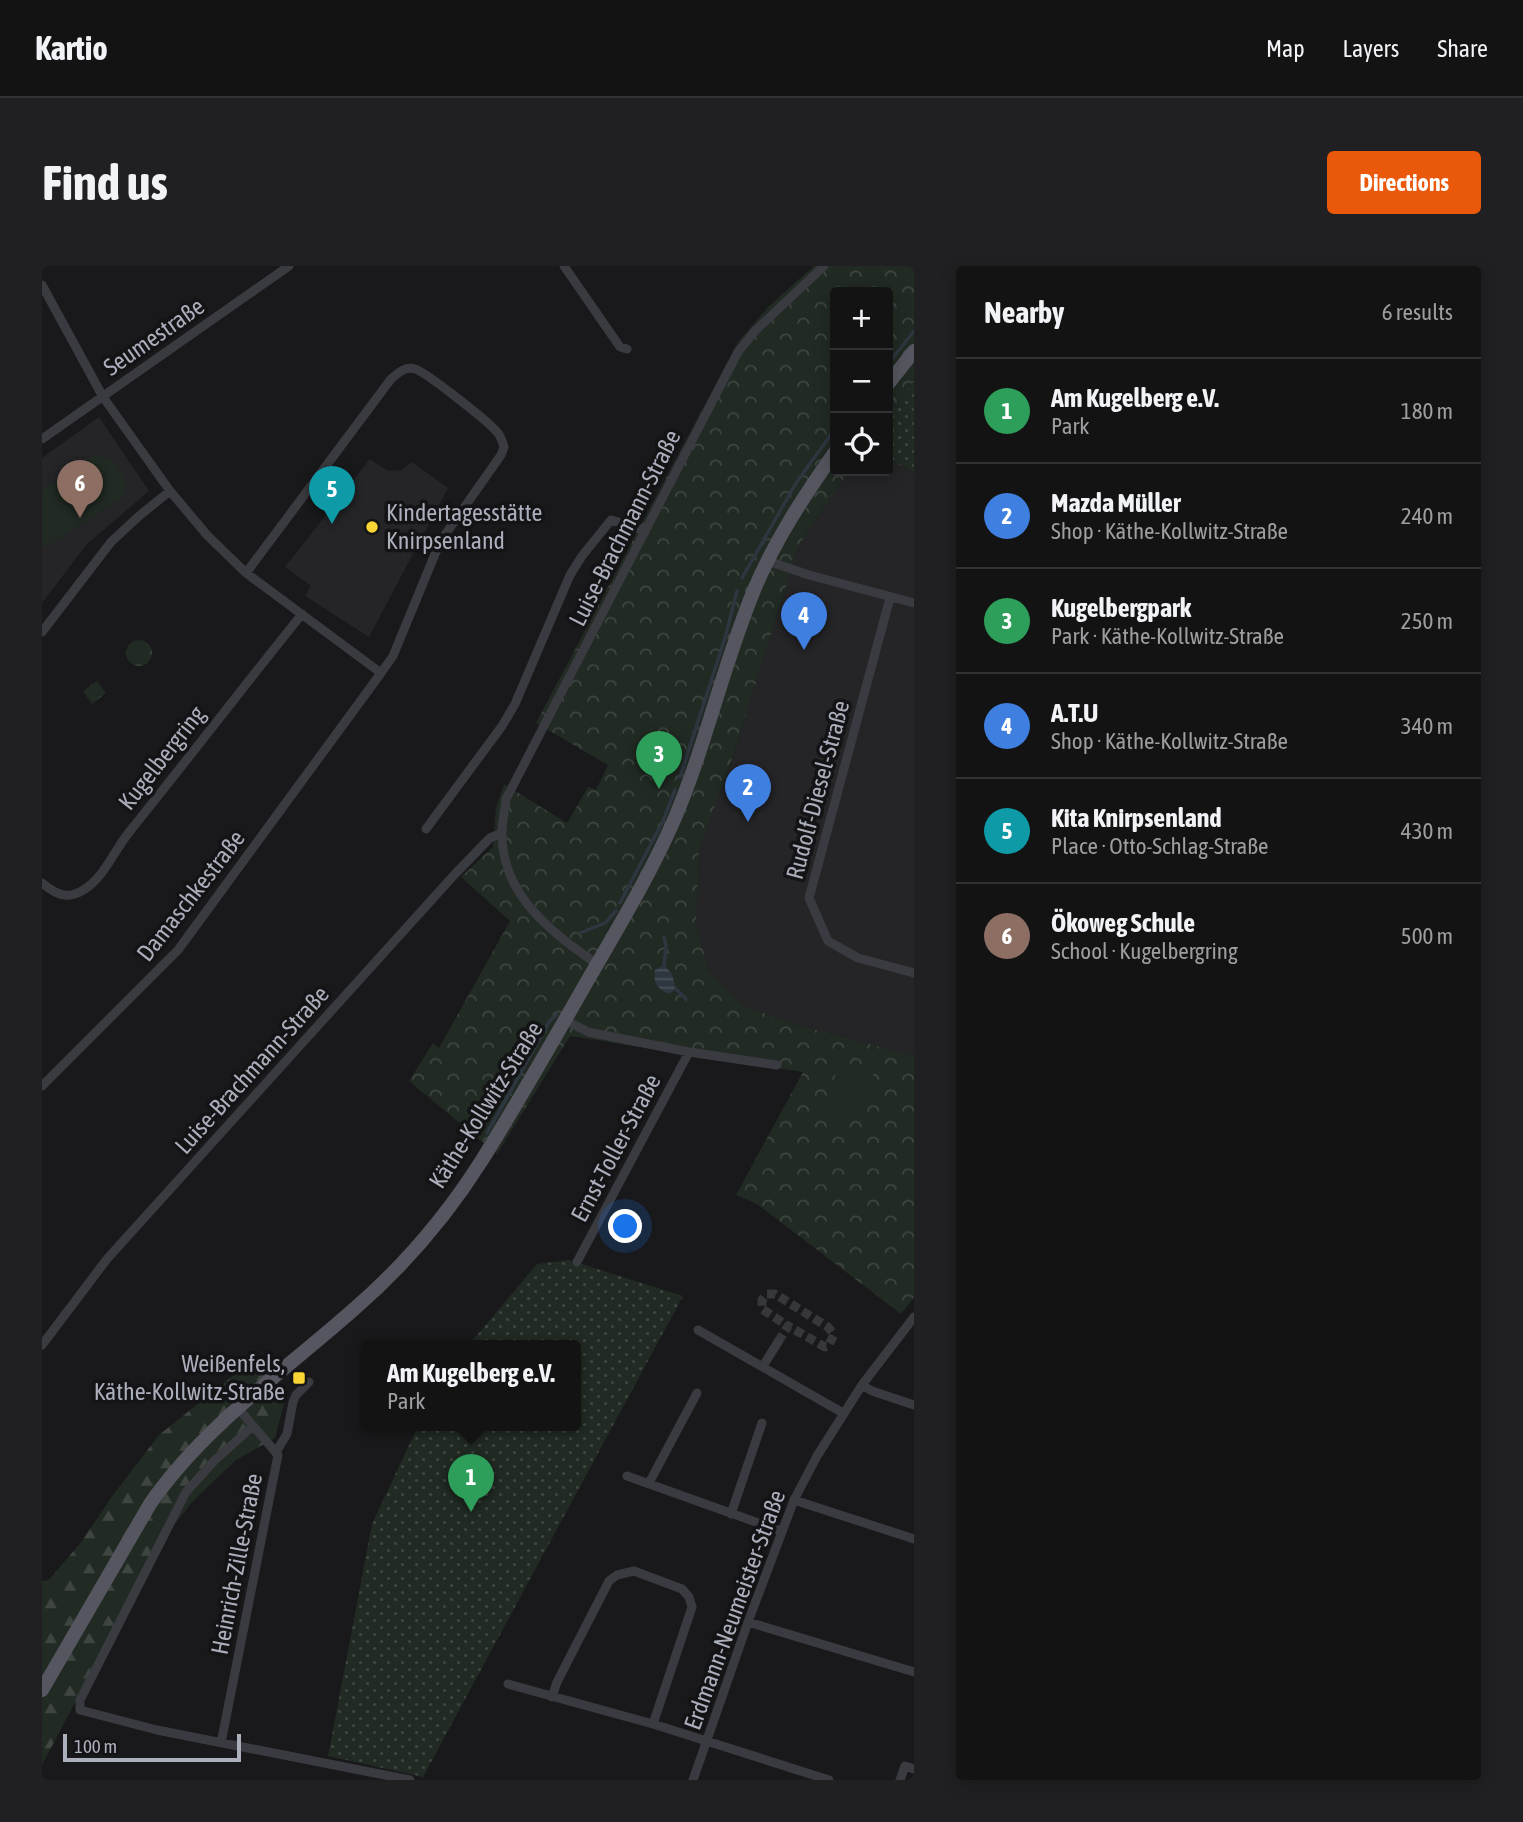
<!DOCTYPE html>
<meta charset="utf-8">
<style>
:root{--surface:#131314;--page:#202022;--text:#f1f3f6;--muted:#9d9ea0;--line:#323234;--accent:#ea580c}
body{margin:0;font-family:"Asap Condensed",sans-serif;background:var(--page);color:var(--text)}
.controls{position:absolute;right:21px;top:21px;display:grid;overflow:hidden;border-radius:7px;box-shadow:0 4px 18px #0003}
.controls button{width:63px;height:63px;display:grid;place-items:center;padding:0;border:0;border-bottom:2px solid var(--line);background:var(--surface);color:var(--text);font:35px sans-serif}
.scale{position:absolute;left:21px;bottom:18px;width:178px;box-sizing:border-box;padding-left:7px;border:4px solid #abaebb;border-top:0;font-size:19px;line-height:24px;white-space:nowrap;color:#abaebb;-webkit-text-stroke:5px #141416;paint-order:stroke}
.you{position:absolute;left:584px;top:961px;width:24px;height:24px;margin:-18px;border:5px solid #fff;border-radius:50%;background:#1a73e8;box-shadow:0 0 0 10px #1a73e833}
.badge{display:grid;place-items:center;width:46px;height:46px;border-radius:50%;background:var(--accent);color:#fff;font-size:23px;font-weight:700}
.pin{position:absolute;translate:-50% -58px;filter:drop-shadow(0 2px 4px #0008)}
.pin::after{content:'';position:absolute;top:37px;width:24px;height:21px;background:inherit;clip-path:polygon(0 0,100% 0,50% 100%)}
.popup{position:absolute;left:319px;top:1074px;width:220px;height:91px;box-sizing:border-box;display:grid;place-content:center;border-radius:7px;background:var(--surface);filter:drop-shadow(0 2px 5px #0005);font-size:23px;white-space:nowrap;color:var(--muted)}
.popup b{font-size:26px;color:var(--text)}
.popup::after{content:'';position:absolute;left:50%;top:100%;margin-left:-14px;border:14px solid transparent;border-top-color:var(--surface)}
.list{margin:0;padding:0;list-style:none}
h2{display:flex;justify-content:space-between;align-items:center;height:91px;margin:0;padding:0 28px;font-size:30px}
h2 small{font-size:23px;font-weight:400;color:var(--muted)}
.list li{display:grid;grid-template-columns:46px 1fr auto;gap:21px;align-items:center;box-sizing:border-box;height:105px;padding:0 28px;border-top:2px solid var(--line)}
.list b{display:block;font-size:26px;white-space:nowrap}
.list p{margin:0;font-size:23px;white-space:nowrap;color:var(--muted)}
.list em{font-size:23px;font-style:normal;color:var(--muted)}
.icon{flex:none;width:38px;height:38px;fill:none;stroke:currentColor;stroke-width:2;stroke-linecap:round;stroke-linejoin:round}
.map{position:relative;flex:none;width:872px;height:1514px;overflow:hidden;border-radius:7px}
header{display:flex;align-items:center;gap:42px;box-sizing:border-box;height:98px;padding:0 35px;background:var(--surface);border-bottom:2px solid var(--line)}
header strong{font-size:33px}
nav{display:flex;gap:38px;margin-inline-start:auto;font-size:24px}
.intro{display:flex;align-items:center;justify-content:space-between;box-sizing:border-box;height:168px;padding:0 42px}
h1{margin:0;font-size:49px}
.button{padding:18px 32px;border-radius:7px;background:var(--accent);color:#fff;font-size:24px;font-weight:700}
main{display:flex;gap:42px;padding:0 42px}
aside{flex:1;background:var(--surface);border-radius:7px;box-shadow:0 4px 18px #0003}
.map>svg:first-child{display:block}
.built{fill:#252528}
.grass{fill:url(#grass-dots)}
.forest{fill:url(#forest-firs)}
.park{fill:url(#park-crowns)}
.pitch{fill:#212a23}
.water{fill:url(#water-rules)}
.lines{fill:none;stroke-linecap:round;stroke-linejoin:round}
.stream{stroke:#2e3640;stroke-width:3.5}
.minor-tunnel{stroke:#36373b;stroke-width:9;stroke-dasharray:9 4.5;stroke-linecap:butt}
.minor{stroke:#3a3a41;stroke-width:9}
.primary{stroke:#565660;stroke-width:14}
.poi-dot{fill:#f8d434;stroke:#141416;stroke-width:2.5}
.labels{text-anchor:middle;stroke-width:7;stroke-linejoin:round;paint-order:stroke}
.street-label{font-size:24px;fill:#abaebb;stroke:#141416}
.poi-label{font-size:24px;fill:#abaebb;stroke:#141416;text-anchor:start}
</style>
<header>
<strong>Kartio</strong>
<nav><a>Map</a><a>Layers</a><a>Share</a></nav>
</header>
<div class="intro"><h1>Find us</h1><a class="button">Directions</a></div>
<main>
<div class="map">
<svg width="872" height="1514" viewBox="0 0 872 1514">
<defs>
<pattern id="grass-dots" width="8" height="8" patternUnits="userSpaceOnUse" patternTransform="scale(1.75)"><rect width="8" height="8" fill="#212a23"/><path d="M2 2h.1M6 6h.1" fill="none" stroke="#3f4641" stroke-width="1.8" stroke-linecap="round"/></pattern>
<pattern id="forest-firs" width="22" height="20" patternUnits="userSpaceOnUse" patternTransform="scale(1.75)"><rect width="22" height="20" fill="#212a23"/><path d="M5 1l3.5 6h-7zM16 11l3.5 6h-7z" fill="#3f4641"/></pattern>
<pattern id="park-crowns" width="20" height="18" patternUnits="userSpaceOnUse" patternTransform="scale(1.75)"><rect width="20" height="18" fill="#212a23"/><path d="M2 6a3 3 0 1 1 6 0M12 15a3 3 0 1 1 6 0" fill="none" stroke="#3f4641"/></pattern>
<pattern id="water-rules" width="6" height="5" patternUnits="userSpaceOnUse" patternTransform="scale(1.75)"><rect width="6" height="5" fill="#2e3640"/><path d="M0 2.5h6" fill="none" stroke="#4a515a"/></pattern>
</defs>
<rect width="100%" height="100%" fill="#19191b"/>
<path class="built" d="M 57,151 L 107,225 L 45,278 L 0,337 L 0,192 Z
M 846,192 L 872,207 L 872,790 L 752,758 L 703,740 L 667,704 L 654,660 L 657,585 L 691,490 L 757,279 L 807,205 L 846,205 Z
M 328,193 L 346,205 L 359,204 L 370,196 L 406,222 L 327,371 L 263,330 L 269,320 L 243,301 Z"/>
<path class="grass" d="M 872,114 L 872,207 L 846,192 L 846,149 Z
M 527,994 L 641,1030 L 381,1511 L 286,1490 L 330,1258 L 376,1160 L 534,1160 L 534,1080 L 426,1080 L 495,998 Z"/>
<path class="forest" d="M 212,1093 L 245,1126 L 233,1172 L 194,1194 L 150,1236 L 115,1281 L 0,1499 L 0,1315 L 7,1314 L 40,1275 L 71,1229 L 117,1169 Z"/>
<path class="park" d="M 772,0 L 872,0 L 872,114 L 846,149 L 846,26 L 793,26 L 793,205 L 807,205 L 757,279 L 691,490 L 657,585 L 654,660 L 667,704 L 703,740 L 752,758 L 872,790 L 872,1031 L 859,1048 L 715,938 L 694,929 L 761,806 L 528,770 L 455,888 L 367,815 L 391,777 L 397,782 L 468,655 L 419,611 L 451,581 L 454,542 L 462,518 L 525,557 L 546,521 L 554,524 L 566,499 L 494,457 L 696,76 L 726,41 Z
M84 387a13 13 0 1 1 26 0a13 13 0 1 1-26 0Z
M 55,415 L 64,427 L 50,438 L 41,425 Z"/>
<path class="pitch" d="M 51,190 C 72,190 86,206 83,226 L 78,233 L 7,279 L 0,280 L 0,224 Z
M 798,795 L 832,806 L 816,854 L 782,843 Z"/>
<path class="water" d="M 622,699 L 630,708 L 634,723 L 627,728 C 615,723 611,717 613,704 Z"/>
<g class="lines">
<path class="stream" d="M 846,98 L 872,65
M 700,312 L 754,217 L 793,163
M 638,511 L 683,372 L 695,325
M 578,637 L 621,555 L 633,524
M 538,667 L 563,657 L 574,645
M 622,671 L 624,680 L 622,699
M 634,723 L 644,733
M 445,867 L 507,756 L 515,748"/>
<path class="minor-tunnel" d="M 736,1076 L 746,1060 L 783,1081 L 786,1080 L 792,1069 L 786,1061 L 733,1028 L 725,1028 L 720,1034 L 720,1043 L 746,1060"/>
<path class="minor" d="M 522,0 L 578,81 L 585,83
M 0,19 L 61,131 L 128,225 L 165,269 L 204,307 L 339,407 L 136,684 L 0,820
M 0,173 L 247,0
M 726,295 L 767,309 L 872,337
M 204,307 L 349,113 C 356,107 363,100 373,103 C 384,106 447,156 455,166 C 459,170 460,175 462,181 L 459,189 L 398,276 L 351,390 L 339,407
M 848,332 L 767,632 L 786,675 L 816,692 L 872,707
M 0,366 L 69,276 L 97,250 L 128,225
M 384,563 L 460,460 L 473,438 L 528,309 L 540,290 L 569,254 L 591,260 L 603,266
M 0,617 C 14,628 25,635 43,623 C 63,610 73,583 88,565 C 146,493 202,420 260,348
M 555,698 C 509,666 459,629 460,566 C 460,555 463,544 464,533 L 696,86 L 713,65 L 782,0
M 523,754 L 546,766 L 647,786 L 735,799
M 535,996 L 647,786
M 656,1064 L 801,1147
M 0,1079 L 65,993 L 413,608 L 448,572 L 460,567
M 721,1100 L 736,1076
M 820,1119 L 830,1125 L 872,1139
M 211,1160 L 173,1194 L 144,1226 L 38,1434 L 38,1444 L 115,1464 L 368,1514
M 234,1186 L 245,1168 L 251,1136 L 254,1129 L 267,1116
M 585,1210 L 739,1265
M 607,1217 L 655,1127
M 752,1234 L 872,1273
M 689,1248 L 720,1157
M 706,1356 L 872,1406
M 466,1418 L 611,1458 L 787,1514
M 510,1431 L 515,1416 L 567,1315 L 575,1309 L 592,1305 L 640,1323 L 647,1331 L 650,1341 L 611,1458
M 179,1477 L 236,1189 L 195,1141
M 651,1514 L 706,1356 L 752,1234 L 775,1190 L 820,1119 L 872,1051
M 858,1514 L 863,1500 L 872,1503"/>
<path class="primary" d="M 846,118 L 872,85
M 0,1424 L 108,1238 C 162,1160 241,1106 311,1044 C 362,1000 404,951 440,894 C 477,835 512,773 547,712 C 577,660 608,609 632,554 C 664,479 681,399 712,324 C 733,274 762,230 793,186"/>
</g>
<g class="poi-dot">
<circle cx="330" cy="261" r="7"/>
<rect x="250" y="1105" width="14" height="14" rx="3.5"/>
</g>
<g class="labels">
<g class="street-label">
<text transform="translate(112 71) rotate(-35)" y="8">Seumestraße</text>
<text transform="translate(583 262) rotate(-63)" y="8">Luise-Brachmann-Straße</text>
<text transform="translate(120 492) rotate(-52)" y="8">Kugelbergring</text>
<text transform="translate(776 524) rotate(-75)" y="8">Rudolf-Diesel-Straße</text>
<text transform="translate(149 630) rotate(-52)" y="8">Damaschkestraße</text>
<text transform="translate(210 804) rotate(-48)" y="8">Luise-Brachmann-Straße</text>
<text transform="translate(444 839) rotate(-58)" y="8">Käthe-Kollwitz-Straße</text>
<text transform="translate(574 882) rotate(-62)" y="8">Ernst-Toller-Straße</text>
<text transform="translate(195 1298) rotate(-79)" y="8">Heinrich-Zille-Straße</text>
<text transform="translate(693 1344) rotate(-70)" y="8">Erdmann-Neumeister-Straße</text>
</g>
<g class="poi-label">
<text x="344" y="255">Kindertagesstätte<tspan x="344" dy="28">Knirpsenland</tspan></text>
<text x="243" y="1106" text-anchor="end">Weißenfels,<tspan x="243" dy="28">Käthe-Kollwitz-Straße</tspan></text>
</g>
</g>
</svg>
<div class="controls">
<button>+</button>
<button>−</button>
<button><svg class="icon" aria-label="locate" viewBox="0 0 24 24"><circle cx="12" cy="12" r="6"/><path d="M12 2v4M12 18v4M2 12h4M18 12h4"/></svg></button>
</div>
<div class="scale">100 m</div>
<div class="you"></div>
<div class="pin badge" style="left:429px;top:1246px;background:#2e9e5b">1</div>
<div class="popup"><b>Am Kugelberg e.V.</b>Park</div>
<div class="pin badge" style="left:706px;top:556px;background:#3f7fe0">2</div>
<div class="pin badge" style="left:617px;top:523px;background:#2e9e5b">3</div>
<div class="pin badge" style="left:762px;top:384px;background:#3f7fe0">4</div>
<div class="pin badge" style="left:290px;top:258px;background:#0f9aa8">5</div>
<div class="pin badge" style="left:38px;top:252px;background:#8d6e63">6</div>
</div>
<aside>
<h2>Nearby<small>6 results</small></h2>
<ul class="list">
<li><span class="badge" style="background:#2e9e5b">1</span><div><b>Am Kugelberg e.V.</b><p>Park</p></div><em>180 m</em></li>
<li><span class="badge" style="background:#3f7fe0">2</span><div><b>Mazda Müller</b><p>Shop · Käthe-Kollwitz-Straße</p></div><em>240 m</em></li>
<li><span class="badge" style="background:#2e9e5b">3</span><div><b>Kugelbergpark</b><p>Park · Käthe-Kollwitz-Straße</p></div><em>250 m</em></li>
<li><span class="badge" style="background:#3f7fe0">4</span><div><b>A.T.U</b><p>Shop · Käthe-Kollwitz-Straße</p></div><em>340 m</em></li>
<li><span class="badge" style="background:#0f9aa8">5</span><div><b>Kita Knirpsenland</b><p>Place · Otto-Schlag-Straße</p></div><em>430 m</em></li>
<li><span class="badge" style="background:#8d6e63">6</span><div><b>Ökoweg Schule</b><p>School · Kugelbergring</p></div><em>500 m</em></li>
</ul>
</aside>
</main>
